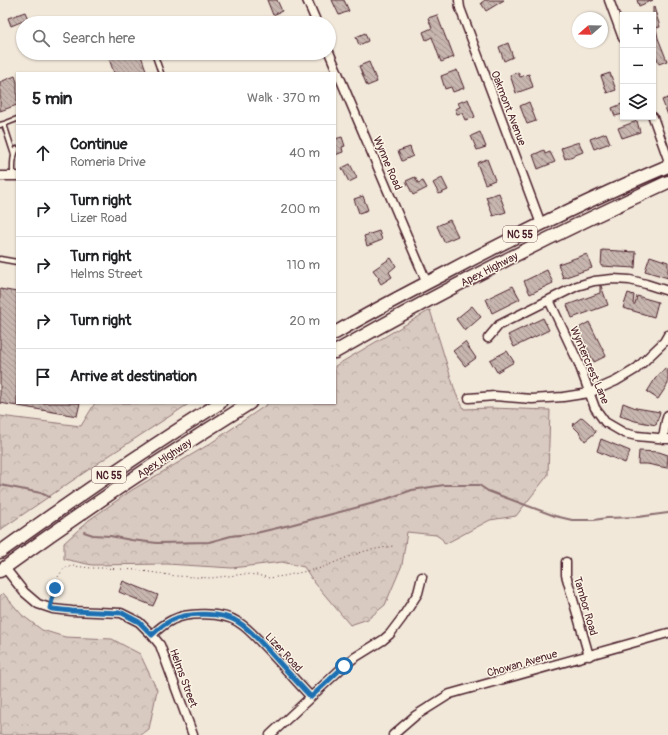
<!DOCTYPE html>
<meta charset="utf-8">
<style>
:root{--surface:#fff;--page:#f6f6f6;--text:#202124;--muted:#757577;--line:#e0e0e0}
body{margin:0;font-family:Pangolin,sans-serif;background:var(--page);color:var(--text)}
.controls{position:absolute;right:12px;top:12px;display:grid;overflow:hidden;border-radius:0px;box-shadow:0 1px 3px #0004}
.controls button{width:36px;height:36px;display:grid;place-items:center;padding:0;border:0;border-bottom:1px solid var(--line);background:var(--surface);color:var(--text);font:20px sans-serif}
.compass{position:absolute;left:572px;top:12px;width:36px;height:36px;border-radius:50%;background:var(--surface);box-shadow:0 1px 3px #0004;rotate:250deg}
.stop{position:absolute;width:12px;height:12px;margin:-9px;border:3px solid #1f6fb2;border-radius:50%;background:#fff}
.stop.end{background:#1f6fb2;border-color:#fff;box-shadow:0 1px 4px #0008}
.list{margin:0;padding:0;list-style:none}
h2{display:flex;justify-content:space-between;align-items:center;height:52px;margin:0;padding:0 16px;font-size:17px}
h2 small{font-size:13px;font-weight:400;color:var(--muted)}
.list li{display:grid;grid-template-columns:26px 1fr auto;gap:12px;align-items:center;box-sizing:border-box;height:56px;padding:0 16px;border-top:1px solid var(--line)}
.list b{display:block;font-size:15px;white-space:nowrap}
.list p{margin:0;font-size:13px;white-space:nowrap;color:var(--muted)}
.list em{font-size:13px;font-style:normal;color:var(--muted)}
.icon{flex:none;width:22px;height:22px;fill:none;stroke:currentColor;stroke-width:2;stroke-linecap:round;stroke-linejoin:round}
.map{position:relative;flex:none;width:668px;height:735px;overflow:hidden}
.search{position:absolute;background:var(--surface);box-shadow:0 1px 3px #0004;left:16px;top:16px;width:320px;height:44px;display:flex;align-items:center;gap:10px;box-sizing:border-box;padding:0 14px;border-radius:22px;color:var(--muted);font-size:15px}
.panel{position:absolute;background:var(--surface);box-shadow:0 1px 3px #0004;left:16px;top:72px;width:320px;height:332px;border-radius:0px}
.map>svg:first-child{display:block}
.forest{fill:url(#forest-crowns);stroke:#917476}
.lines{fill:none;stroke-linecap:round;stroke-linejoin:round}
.stream{stroke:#8b6d6f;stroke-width:2}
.building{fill:url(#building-back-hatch);stroke:#4a1f2b}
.service-casing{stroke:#4a1f2b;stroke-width:7}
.minor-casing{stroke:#4a1f2b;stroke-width:11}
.primary-casing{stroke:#4a1f2b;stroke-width:15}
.path{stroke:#4a1f2b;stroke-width:1;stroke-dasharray:1 3;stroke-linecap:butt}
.service{stroke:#fcf5e5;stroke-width:4}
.minor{stroke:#fcf5e5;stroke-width:8}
.primary{stroke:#fcf5e5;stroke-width:12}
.route{stroke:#1f6fb2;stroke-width:5}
.labels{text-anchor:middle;stroke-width:3;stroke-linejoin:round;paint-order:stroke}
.shield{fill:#fcf5e5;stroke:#7f5f63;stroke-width:1}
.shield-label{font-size:10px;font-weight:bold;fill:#4a1f2b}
.street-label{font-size:11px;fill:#4a1f2b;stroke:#fcf5e5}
</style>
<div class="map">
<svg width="668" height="735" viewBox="0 0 668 735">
<defs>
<pattern id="forest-crowns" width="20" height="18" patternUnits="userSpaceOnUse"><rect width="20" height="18" fill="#d8cac0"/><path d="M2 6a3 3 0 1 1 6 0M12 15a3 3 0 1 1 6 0" fill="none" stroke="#bbada5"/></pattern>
<pattern id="building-back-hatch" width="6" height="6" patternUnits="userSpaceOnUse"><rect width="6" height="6" fill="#c7b6af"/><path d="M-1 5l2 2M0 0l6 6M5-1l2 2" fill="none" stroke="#a4938f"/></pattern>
</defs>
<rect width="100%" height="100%" fill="#f1e8da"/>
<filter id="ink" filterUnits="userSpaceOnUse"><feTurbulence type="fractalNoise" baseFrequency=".025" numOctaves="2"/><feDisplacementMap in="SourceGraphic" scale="8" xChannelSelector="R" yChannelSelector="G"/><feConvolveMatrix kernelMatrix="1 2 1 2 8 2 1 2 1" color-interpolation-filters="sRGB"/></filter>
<g filter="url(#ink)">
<path class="forest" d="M 430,310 L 456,394 L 464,409 L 490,408 L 550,410 L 548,475 L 516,516 L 490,520 L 445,544 L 442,539 L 436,535 L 407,532 L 402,565 L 385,605 L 368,619 L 350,625 L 314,582 L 304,567 L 282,562 L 232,568 L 167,564 L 92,565 L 64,559 L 64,543 L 89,520 L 132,490 L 208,445 L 269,403 L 335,403 L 335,366 Z
M 95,403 L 190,403 L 110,455 L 0,530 L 0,416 L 81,426 Z
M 3,593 L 22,615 L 42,630 L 65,637 L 112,639 L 140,654 L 157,690 L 149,729 L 141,735 L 0,735 L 0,596 Z"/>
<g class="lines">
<path class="stream" d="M 0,485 L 41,493 L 49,497
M 84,532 L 93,535 L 110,536 L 131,540 L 157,543 L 209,542 L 231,536 L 256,533 L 290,525 L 378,502 L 412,490 L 444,485 L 479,485 L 488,491 L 555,516 L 572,520 L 594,520 L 607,518 L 638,517 L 668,513"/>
</g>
<path class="building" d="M 267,0 L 277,0 L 282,11 L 273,15 Z
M 332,0 L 344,0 L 349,11 L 339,15 Z
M 485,0 L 504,0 L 486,11 L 481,3 Z
M 637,0 L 653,0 L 639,6 Z
M 653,7 L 654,7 L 660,27 L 656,28 L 658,38 L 667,61 L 659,64 L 653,47 Z
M 25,12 L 28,19 L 11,26 L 8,18 Z
M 437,15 L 447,41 L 448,41 L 454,57 L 441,62 L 432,37 L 426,40 L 423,32 L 432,28 L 428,18 Z
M 365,33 L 368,41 L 359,45 L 356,37 Z
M 508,43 L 513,57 L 504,61 L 499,47 Z
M 107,53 L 140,53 L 147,73 L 114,73 Z
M 369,62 L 377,82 L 367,86 L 359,66 Z
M 457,70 L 464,88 L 453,92 L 451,87 L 445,89 L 441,76 Z
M 518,72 L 520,77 L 529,74 L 533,87 L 516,93 L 510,75 Z
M 610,73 L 616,90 L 607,93 L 601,76 Z
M 15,76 L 17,82 L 17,105 L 0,111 L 0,82 Z
M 668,98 L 668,115 L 662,100 Z
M 468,99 L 475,117 L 465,120 L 462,113 L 457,114 L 455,109 L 460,107 L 458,103 Z
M 529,102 L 536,121 L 527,124 L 520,106 Z
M 622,104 L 623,108 L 623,114 L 615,116 L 612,108 Z
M 637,121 L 640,132 L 622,138 L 618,128 Z
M 480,132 L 486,147 L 477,150 L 471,136 Z
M 606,133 L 610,143 L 594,149 L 590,139 Z
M 342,137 L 345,146 L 342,147 L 343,152 L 335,155 L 335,139 Z
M 579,142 L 583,152 L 565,159 L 561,148 Z
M 410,147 L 413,156 L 402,161 L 398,151 Z
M 544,150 L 545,154 L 550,152 L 555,162 L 538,169 L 533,155 Z
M 487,159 L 495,180 L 485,184 L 477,163 Z
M 350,164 L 357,178 L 349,182 L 342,168 Z
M 415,177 L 418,183 L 423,181 L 427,188 L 413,195 L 406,181 Z
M 442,178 L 448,190 L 439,194 L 433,183 Z
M 499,193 L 506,212 L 493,216 L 486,197 Z
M 363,196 L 368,210 L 359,213 L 354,199 Z
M 450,220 L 458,236 L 444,242 L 437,226 Z
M 379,231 L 382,240 L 367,246 L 364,236 Z
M 602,250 L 636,252 L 635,268 L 601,266 Z
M 587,254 L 592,268 L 563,278 L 558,264 Z
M 650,256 L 668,262 L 668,278 L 645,271 Z
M 391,258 L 396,266 L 389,272 L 392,277 L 381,284 L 378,279 L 379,278 L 373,270 Z
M 547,270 L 553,283 L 530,294 L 524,281 Z
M 513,286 L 520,299 L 492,313 L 486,299 Z
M 600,286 L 601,286 L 608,305 L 572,318 L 567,305 L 600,293 Z
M 0,289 L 17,292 L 17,406 L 0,403 Z
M 628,293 L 634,295 L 633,304 L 635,304 L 637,296 L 658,302 L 654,317 L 623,308 Z
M 472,306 L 481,317 L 465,331 L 456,319 Z
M 543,318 L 549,330 L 514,347 L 508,335 Z
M 589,322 L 606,356 L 594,362 L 577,329 Z
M 465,342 L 476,358 L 465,366 L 453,351 Z
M 507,351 L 514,362 L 497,372 L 490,360 Z
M 665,368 L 668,370 L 668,384 L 658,399 L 647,392 L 655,379 Z
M 18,403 L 80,403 L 77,416 L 18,406 Z
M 623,403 L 636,408 L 660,412 L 656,425 L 635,421 L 620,416 Z
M 582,417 L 590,424 L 596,432 L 585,441 L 579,432 L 572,425 Z
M 601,439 L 630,451 L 625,463 L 597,451 Z
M 639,451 L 659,452 L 668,455 L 667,468 L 647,464 L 638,464 Z
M 123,581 L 158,595 L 153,606 L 119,592 Z"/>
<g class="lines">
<g class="service-casing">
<path id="service" d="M 154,53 L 161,73
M 4,124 L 17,119
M 0,125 L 4,124 L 14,155
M 13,175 C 13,167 12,156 17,149
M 0,259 L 17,262"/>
</g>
<g class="minor-casing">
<path id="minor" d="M 307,0 L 317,23
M 459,0 L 460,8 L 541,224
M 609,0 L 623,38
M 329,52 L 427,283
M 653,117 L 668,159
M 0,176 L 17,176
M 549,300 L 579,364 L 595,408 L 605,422 L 624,433 L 637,436 L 668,439
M 488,338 L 499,325 L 577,286 L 594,281 L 613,279 L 630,280 L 646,284 L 668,291
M 469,398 L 495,396 L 532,399 L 563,397 L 589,393 L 616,381 L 636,369 L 664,342 L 668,335
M 663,439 L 666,421 L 668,415
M 566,562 L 566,575 L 589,656
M 5,568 L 24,592 L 38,604 L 53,609 L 72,611 L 121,613 L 139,622 L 152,635 L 160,645 L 193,735
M 152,635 C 158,629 164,624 172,620 C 187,612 223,612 238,622 C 250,629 259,641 269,651 C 283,666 297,682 311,697
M 270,735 L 344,666 L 354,658 L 383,640 L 390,634 L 402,618 L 418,593 L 422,577
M 393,735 L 415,716 L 450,694 L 668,633"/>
</g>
<g class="primary-casing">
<path id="primary" d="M 335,333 C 371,312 407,293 444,274 C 517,235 592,198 668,166
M 335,352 C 443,290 554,234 668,182
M 0,552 C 72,500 145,450 220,403
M 0,571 C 81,512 165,456 250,403"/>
</g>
<path class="path" d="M 52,600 L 58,577 L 64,568 L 74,566 L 91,568 L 104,568 L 136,570 L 176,576 L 211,578 L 245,574 L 257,575 L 269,578 L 284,576 L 321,568 L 348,557 L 365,551 L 393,546"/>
<use href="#service" class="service"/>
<use href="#minor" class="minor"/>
<use href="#primary" class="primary"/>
</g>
</g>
<g class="lines" filter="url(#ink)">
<path class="route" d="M 55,588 L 50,608 L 53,609 L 72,611 L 122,613 L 139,622 L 152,635 C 158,629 164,624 172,620 C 187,612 223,612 238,622 C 250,629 259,641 269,651 C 283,667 297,682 311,697 L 344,666"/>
</g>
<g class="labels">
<g class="shield">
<rect x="503" y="226" width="34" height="16" rx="3"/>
<rect x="92" y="467" width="34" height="16" rx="3"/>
</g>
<g class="shield-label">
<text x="520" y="238">NC 55</text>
<text x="109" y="479">NC 55</text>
</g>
<g class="street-label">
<text transform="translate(509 108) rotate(69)" y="4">Oakmont Avenue</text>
<text transform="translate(388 163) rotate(67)" y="4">Wynne Road</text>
<text transform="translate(489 269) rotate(-27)" y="4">Apex Highway</text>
<text transform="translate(590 365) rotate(67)" y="4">Wyntercrest Lane</text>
<text transform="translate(164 458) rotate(-33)" y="4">Apex Highway</text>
<text transform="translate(586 606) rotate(74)" y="4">Tambor Road</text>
<text transform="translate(284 652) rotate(47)" y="4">Lizer Road</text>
<text transform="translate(522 663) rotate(-16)" y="4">Chowan Avenue</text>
<text transform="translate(184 678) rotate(70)" y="4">Helms Street</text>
</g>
</g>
</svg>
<div class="controls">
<button>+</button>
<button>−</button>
<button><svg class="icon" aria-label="layers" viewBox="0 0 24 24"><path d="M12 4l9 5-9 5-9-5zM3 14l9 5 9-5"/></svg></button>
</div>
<svg class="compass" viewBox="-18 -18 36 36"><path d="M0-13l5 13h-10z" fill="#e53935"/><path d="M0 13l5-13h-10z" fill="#757577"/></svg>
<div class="stop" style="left:344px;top:666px"></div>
<div class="stop end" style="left:55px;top:588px"></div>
<div class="search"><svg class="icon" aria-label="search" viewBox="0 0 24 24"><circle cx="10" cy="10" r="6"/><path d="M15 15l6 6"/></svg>Search here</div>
<section class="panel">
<h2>5 min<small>Walk · 370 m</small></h2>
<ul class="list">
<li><svg class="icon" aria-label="ahead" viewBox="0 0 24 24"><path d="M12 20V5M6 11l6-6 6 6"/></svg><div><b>Continue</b><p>Romeria Drive</p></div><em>40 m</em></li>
<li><svg class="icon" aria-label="right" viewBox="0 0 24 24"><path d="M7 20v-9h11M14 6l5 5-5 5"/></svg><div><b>Turn right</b><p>Lizer Road</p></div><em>200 m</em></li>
<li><svg class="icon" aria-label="right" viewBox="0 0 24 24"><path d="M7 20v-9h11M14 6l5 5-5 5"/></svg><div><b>Turn right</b><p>Helms Street</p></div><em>110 m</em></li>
<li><svg class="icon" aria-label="right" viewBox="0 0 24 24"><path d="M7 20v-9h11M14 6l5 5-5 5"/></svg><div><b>Turn right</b></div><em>20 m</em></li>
<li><svg class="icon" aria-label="arrive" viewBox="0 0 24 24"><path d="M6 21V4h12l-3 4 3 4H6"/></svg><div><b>Arrive at destination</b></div></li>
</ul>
</section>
</div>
